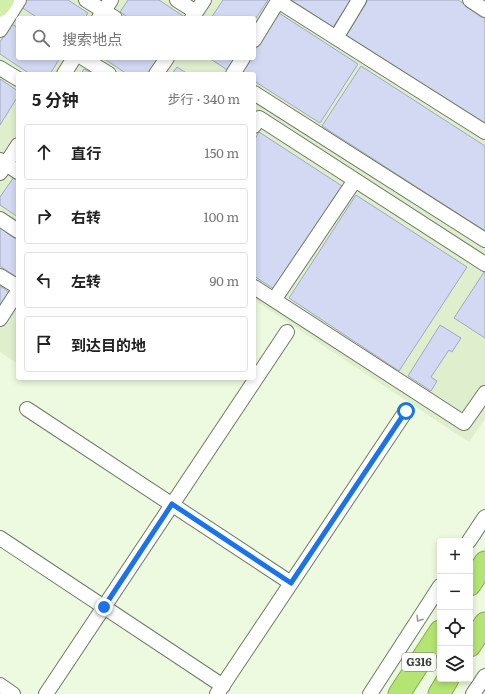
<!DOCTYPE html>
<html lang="zh">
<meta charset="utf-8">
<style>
:root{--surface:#fff;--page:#f6f6f6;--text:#222;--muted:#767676;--line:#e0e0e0}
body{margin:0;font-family:Literata,"Noto Sans SC",serif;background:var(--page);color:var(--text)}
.controls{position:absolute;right:12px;bottom:12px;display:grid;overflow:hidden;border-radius:4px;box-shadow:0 2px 6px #0003}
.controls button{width:36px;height:36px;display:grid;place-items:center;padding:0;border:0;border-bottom:1px solid var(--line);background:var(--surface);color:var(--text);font:20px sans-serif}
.stop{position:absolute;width:12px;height:12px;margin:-9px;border:3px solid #1a73e8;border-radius:50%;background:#fff}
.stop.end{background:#1a73e8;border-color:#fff;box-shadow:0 1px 4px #0008}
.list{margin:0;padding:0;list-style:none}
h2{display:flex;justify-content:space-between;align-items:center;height:52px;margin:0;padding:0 16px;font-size:17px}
h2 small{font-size:13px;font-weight:400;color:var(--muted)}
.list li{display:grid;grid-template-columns:26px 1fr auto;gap:12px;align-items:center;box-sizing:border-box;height:56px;margin:0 8px 8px;padding:0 8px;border:1px solid var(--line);border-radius:4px}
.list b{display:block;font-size:15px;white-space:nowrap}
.list em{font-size:13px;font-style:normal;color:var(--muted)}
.icon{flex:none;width:22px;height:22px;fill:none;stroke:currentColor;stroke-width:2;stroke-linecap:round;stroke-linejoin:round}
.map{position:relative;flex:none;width:485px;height:694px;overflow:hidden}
.search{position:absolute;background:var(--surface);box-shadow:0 2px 6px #0003;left:16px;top:16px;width:240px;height:44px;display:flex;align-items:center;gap:10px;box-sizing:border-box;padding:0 14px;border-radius:4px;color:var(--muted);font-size:15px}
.panel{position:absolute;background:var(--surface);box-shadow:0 2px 6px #0003;left:16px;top:72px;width:240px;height:308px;border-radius:4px}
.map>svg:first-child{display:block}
.built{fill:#dfefce;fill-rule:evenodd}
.building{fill:#d4d9f3;stroke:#a2a7c0}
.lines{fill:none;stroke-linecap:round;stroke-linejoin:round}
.minor-casing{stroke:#6f7a64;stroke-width:16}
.major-casing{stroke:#88aa5b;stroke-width:20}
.highway-casing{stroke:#88aa5b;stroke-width:23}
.minor{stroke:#fff;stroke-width:14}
.major{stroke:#d2efaa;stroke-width:18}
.highway{stroke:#b4e572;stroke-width:21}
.oneway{stroke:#9a9d98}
.route{stroke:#1a73e8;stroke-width:5}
.labels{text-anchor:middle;stroke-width:4;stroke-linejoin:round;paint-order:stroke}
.shield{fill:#fff;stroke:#72766f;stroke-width:1}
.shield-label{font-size:11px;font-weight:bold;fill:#363b31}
</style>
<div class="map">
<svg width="485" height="694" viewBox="0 0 485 694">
<rect width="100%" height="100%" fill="#edfae0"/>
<path class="built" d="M 5,0 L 485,0 L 485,419 L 469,442 L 254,300 L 254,74 L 18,74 L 18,364 L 0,352 L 0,8 ZM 18,18 L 254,18 L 254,58 L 18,58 Z"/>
<path class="building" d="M 26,0 L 68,0 L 88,13 L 85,18 L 38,18 L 21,7 Z
M 128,0 L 159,0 L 186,18 L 129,18 L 120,12 Z
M 223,0 L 268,0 L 254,21 L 254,18 L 211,18 Z
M 291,0 L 351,0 L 333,27 Z
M 368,0 L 458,0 L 485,17 L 485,124 L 346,35 Z
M 279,13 L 358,64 L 320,123 L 254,81 L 254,74 L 244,74 L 240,72 L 249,58 L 254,58 L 254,51 Z
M 12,24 L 18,28 L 18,58 L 60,58 L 50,74 L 30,74 L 0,54 L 0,42 Z
M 103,58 L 160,58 L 150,74 L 127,74 Z
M 209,58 L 238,58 L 229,71 Z
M 361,66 L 485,146 L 485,231 L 322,126 Z
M 177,67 L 188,74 L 172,74 Z
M 84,69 L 93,74 L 81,74 Z
M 0,79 L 18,91 L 18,96 L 0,125 Z
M 259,132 L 342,186 L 274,289 L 254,276 L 254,141 Z
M 14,177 L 18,179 L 18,217 L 0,205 L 0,197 Z
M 356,195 L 467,267 L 399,371 L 289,298 Z
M 0,228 L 18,240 L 18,278 L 0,266 Z
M 484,272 L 485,273 L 485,338 L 454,318 Z
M 0,286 L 9,292 L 0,305 Z
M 440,325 L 461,338 L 452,352 L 449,350 L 431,377 L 437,381 L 431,391 L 408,376 Z"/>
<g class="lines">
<g class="minor-casing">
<path id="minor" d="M 86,0 L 115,18
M 177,0 L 196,12
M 470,0 L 485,10
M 99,18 L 111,0
M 192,18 L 204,0
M 0,30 L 19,0
M 336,38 L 359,0
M 254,40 L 278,1 L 485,132
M 83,58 L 109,74
M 0,68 L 18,79
M 64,74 L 74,58
M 156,74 L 167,58
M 233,74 L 243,58
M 254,93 L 485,240
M 254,126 L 259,118 L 485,264
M 0,160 L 18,172
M 0,173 L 18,145
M 0,219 L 18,231
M 0,276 L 18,287
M 254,287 L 464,423 L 485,393
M 274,300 L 355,180
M 0,319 L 18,291
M 27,409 L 291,583
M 0,538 L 223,686
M 469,541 L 485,517
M 0,685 L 13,694
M 46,694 L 287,332
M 217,694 L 406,411
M 370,694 L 440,586
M 473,694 L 485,676"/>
</g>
<g class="major-casing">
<path id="major" d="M 0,7 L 5,0"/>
</g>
<g class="highway-casing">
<path id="highway" d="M 470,585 L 485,562
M 470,646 L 485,623
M 399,694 L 440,631
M 439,694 L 448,679"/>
</g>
<use href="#minor" class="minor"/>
<use href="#major" class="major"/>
<use href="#highway" class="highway"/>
</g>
<defs><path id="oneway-chevron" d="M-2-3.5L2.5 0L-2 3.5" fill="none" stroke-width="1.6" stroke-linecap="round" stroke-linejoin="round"/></defs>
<use class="oneway" href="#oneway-chevron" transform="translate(419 619) rotate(123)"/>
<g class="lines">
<path class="route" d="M 104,607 L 172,504 L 291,583 L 406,411"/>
</g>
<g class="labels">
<rect class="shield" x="402" y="653" width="34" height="18" rx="3"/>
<g class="shield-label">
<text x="419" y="666">G316</text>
</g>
</g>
</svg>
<div class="controls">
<button>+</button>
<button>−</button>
<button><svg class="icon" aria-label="locate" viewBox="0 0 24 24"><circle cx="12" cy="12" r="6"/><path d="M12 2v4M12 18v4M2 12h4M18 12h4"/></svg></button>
<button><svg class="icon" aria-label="layers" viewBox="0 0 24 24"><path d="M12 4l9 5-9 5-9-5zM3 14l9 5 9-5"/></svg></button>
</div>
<div class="stop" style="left:406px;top:411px"></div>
<div class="stop end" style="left:104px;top:607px"></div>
<div class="search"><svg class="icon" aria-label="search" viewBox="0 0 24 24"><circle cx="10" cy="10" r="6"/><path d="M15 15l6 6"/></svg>搜索地点</div>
<section class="panel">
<h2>5 分钟<small>步行 · 340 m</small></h2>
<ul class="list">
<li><svg class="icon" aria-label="ahead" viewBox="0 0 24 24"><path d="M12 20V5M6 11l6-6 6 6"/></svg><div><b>直行</b></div><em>150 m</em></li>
<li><svg class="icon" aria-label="right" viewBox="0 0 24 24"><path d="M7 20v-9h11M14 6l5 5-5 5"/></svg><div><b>右转</b></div><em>100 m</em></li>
<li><svg class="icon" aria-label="left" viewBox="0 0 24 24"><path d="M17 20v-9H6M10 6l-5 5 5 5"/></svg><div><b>左转</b></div><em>90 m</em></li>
<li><svg class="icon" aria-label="arrive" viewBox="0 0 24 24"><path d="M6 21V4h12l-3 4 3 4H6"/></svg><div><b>到达目的地</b></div></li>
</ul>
</section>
</div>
